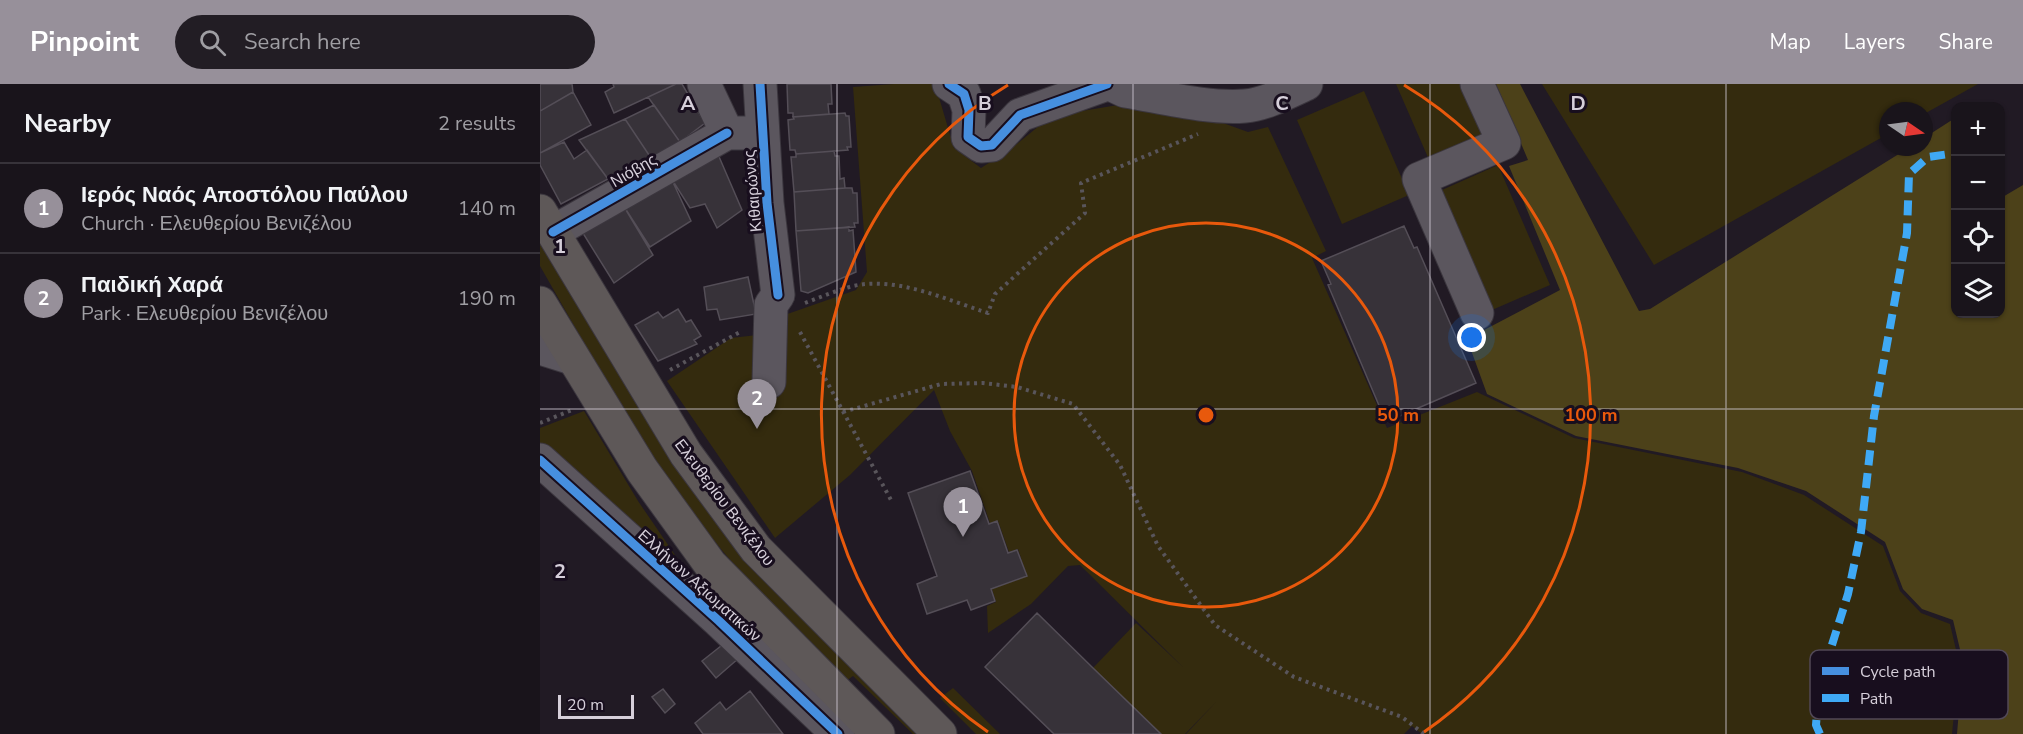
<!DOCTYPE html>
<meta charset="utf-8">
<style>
:root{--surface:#19141b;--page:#221d24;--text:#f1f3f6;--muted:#9f9ea3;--line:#37333a;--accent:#97909a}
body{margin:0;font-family:"Nunito Sans",sans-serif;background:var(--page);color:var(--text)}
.controls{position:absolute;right:18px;top:18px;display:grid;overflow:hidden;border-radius:12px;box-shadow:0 2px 4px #0004}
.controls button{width:54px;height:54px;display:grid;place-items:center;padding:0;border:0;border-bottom:2px solid var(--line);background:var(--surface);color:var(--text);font:30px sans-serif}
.compass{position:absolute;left:1339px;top:18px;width:54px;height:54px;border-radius:50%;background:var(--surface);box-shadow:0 2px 4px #0004;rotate:103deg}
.scale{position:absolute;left:18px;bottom:15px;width:76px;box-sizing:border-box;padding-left:6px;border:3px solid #d6cfda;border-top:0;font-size:16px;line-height:21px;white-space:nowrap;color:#d6cfda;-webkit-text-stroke:4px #180e1e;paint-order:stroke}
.you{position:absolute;left:932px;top:254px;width:21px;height:21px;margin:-15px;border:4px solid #fff;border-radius:50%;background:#1a73e8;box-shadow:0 0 0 9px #1a73e833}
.badge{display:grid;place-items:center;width:39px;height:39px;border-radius:50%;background:var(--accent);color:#fff;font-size:20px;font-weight:700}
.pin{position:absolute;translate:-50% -50px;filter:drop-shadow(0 2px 3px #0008)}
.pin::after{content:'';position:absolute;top:32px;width:21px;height:18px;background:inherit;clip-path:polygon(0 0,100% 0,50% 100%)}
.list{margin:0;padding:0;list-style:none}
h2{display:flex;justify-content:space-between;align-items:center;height:78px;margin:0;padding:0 24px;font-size:26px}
h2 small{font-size:20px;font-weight:400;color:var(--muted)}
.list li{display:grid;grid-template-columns:39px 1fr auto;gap:18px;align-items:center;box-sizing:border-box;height:90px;padding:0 24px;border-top:2px solid var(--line)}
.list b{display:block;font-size:22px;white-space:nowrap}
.list p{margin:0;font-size:20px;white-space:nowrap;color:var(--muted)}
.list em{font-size:20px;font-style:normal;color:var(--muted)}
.icon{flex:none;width:33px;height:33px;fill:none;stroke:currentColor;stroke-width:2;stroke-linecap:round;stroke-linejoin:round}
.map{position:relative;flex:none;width:1483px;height:650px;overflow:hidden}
header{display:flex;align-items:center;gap:36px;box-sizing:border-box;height:84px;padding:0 30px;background:var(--accent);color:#fff}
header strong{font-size:28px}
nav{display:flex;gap:33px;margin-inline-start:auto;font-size:21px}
.search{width:420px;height:54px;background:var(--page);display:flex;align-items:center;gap:15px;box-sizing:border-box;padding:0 21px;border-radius:33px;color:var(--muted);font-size:22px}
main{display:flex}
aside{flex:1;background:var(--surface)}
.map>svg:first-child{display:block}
.green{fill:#342b0e}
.forest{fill:#4c4119}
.building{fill:#373239;stroke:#544e57;stroke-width:1.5}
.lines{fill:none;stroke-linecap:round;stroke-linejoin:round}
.minor-casing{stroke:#3b363e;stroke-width:35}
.major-casing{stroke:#3b363e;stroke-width:35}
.path{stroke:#59555b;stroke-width:4;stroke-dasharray:3 4.5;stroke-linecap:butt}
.minor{stroke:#5b565e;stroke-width:33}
.major{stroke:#5e5858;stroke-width:33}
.quiet{stroke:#3fa9f5;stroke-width:8;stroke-dasharray:15 8;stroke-linecap:butt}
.cycleway-casing{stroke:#180e1e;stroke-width:13}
.cycleway{stroke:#468fdf;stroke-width:9}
.grid{fill:none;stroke:#d6cfda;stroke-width:1.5;stroke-opacity:0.55}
.ring{fill:none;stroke:#e8590c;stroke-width:3}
.labels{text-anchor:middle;stroke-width:6;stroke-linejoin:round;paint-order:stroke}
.street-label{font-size:16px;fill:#d6cfda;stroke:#180e1e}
.key{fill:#180e1e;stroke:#514856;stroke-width:1.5}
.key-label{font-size:16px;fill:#d6cfda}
.grid-label{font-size:20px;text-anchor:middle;font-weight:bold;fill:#d6cfda;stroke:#180e1e;stroke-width:6;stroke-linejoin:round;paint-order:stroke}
.centre{fill:#e8590c;stroke:#180e1e;stroke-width:3}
.ring-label{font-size:18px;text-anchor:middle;font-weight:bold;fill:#e8590c;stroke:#180e1e;stroke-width:6;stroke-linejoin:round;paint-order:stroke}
</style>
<header>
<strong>Pinpoint</strong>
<div class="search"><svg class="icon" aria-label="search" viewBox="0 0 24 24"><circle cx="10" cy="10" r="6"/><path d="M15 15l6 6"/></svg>Search here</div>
<nav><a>Map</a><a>Layers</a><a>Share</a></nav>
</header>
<main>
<aside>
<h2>Nearby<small>2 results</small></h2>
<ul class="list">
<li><span class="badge">1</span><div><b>Ιερός Ναός Αποστόλου Παύλου</b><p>Church · Ελευθερίου Βενιζέλου</p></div><em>140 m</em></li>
<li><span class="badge">2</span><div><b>Παιδική Χαρά</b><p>Park · Ελευθερίου Βενιζέλου</p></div><em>190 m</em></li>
</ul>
</aside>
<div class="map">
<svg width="1483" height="650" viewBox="0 0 1483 650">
<rect width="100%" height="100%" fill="#211a24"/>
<path class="green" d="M 354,0 L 395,0 L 414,64 L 441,84 L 472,64 L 516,28 L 542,27 L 596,18 L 658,30 L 708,48 L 728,43 L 786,167 L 772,174 L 847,344 L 937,308 L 1034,354 L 1202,388 L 1264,411 L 1343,462 L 1360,507 L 1381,529 L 1410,540 L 1419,579 L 1412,650 L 882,650 L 872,642 L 864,650 L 646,650 L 677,617 L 645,650 L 621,650 L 553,584 L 596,539 L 644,584 L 540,481 L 528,482 L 491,520 L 448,549 L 447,522 L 456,518 L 452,505 L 487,492 L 478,465 L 469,468 L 458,437 L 450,439 L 432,387 L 410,347 L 394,306 L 310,391 L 235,454 L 127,297 L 191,254 L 235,249 L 236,234 L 316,206 L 327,188 L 313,3 Z
M 856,0 L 924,0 L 947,54 L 890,78 Z
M 1002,0 L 1438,0 L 1384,30 L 1384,27 L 1348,27 L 1348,50 L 1114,181 Z
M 824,7 L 869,111 L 802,140 L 757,36 Z
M 958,81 L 1010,201 L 945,229 L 893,110 Z
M 0,150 L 137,381 L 379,648 L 377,650 L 373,650 L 313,592 L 306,597 C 258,549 209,501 167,448 C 102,367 52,272 0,182 Z
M 44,327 L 98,417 L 159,506 L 0,361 L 0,344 Z
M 413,604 L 460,650 L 436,650 L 400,614 Z"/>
<path class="forest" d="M 956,0 L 980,0 L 1099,227 L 1110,225 L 1370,63 L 1384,63 L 1384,54 L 1415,34 L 1416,230 L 1460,230 L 1461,114 L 1483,101 L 1483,650 L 1417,650 L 1423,578 L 1413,536 L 1382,525 L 1363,505 L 1345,458 L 1266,407 L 1198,384 L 1036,352 L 947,310 L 927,255 L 1020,206 L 969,82 L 988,76 Z"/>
<path class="building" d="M 0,0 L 32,0 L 33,8 L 0,27 Z
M 73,0 L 136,0 L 74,29 L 65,8 L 74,3 Z
M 136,0 L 142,0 L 165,39 L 140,58 L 108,13 Z
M 247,0 L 291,0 L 292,20 L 288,20 L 289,30 L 253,33 L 253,29 L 248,29 Z
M 33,8 L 51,41 L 0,69 L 0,27 Z
M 114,21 L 140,58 L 111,74 L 85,35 Z
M 305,29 L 306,32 L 309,32 L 311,63 L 307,63 L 308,66 L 256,70 L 255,66 L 250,66 L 248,36 L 254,35 L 253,33 Z
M 85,35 L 111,74 L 68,95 L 39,56 Z
M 24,58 L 34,75 L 47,66 L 68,95 L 21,120 L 0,81 L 0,69 Z
M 294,67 L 295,72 L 299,72 L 300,95 L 304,94 L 305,104 L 254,108 L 251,73 L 256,73 L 256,70 Z
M 177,68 L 202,126 L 177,144 L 165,120 L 150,124 L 131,94 Z
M 131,94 L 151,137 L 110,163 L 83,121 Z
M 305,104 L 312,104 L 313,109 L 317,109 L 318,139 L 314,139 L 315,143 L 256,147 L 254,108 Z
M 83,121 L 113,171 L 74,199 L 41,146 Z
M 864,142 L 874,164 L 877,163 L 936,299 L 846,338 L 788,201 L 791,200 L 781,177 Z
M 309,143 L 309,147 L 313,146 L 316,188 L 268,209 L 261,207 L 256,147 Z
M 208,193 L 216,230 L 180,236 L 177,225 L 167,226 L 164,203 Z
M 138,225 L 146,238 L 151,236 L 161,252 L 154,256 L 157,260 L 118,277 L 95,241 L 118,228 L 123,234 Z
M 430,387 L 449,440 L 457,437 L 468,469 L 477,466 L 487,492 L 451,505 L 455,517 L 431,526 L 427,516 L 387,530 L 377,500 L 397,492 L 368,409 Z
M 497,529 L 553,584 L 621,650 L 514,650 L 445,583 Z
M 186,558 L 199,574 L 176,594 L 162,577 Z
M 123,605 L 135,620 L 125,629 L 112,613 Z
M 210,607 L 243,650 L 163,650 L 155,639 L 180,618 L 186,626 Z"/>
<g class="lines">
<g class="minor-casing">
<path id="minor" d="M 164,0 L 187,49 L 209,49
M 220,0 L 227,119 L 238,211 L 231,221 L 229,298
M 409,0 L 424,10 L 429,26 L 428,53 L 441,62 L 452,61 L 480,31 L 567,0
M 570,0 L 585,7 C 622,13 668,25 705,22 C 726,20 746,9 766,0
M 13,148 L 187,49
M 937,229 L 879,95 L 964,59 L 937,0
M 0,264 L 32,274
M 0,376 L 179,537 L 298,650"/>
</g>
<g class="major-casing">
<path id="major" d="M 0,127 L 146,370 L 216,465 L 400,650
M 0,219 L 102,386 L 170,480 L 338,650"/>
</g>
<path class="path" d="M 265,219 C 281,213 297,206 313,202 C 357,192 407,216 448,229 L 455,210 L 545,129 L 541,99 L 658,50
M 260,248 L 351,416
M 130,286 L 202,247
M 303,328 L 401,300 L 443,299 L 477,303 L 533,320 L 580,381 L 618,462 L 675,541 L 754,593 L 862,633 L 884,650
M 0,339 L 32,326"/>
<use href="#minor" class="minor"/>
<use href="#major" class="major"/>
<path class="quiet" d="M 1280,650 L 1276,641 L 1279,602 L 1308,510 L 1321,448 L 1334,332 L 1367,149 L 1369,90 L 1388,73 L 1416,69"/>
<g class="cycleway-casing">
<path id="cycleway" d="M 220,0 L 227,119 L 238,211
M 409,0 L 424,10 L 429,26 L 428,53 L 441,62 L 452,61 L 480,31 L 567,0
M 13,148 L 187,49
M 0,376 L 179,537 L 298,650"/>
</g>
<use href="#cycleway" class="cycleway"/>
</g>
<path class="grid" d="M 297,0 L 297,650M 593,0 L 593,650M 890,0 L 890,650M 1186,0 L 1186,650M 0,325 L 1483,325"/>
<g class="ring">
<circle cx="666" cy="331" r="192"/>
<path d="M448 648A385 385 0 0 1 468 1M864 1A385 385 0 0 1 884 648"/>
</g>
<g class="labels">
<g class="street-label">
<text transform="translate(93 86) rotate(-30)" y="6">Νιόβης</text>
<text transform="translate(212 107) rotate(-95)" y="6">Κιθαιρώνος</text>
<text transform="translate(185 418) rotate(53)" y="6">Ελευθερίου Βενιζέλου</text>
<text transform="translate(160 501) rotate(42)" y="6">Ελλήνων Αξιωματικών</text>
</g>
</g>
<rect x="1270" y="566" width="198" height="69" rx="9" class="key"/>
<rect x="1282" y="583" width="27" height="8" fill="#468fdf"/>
<rect x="1282" y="610" width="27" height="8" fill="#3fa9f5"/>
<g class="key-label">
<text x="1320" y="593">Cycle path</text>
<text x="1320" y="620">Path</text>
</g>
<g class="grid-label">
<text x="148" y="26">A</text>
<text x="445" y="26">B</text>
<text x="742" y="26">C</text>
<text x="1038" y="26">D</text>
<text x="20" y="169">1</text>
<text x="20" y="494">2</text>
</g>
<circle cx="666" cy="331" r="9" class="centre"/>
<g class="ring-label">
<text x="858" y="337">50 m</text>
<text x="1051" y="337">100 m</text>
</g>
</svg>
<div class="controls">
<button>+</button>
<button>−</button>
<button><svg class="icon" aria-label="locate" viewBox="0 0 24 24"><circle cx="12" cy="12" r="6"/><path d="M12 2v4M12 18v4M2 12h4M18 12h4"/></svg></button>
<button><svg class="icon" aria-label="layers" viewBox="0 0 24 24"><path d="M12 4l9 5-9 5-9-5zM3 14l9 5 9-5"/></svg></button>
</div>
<svg class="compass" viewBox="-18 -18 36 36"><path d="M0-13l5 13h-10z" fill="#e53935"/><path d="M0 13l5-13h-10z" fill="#9f9ea3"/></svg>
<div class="scale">20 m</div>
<div class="you"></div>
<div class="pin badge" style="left:423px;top:453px">1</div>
<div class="pin badge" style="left:217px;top:345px">2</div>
</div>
</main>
